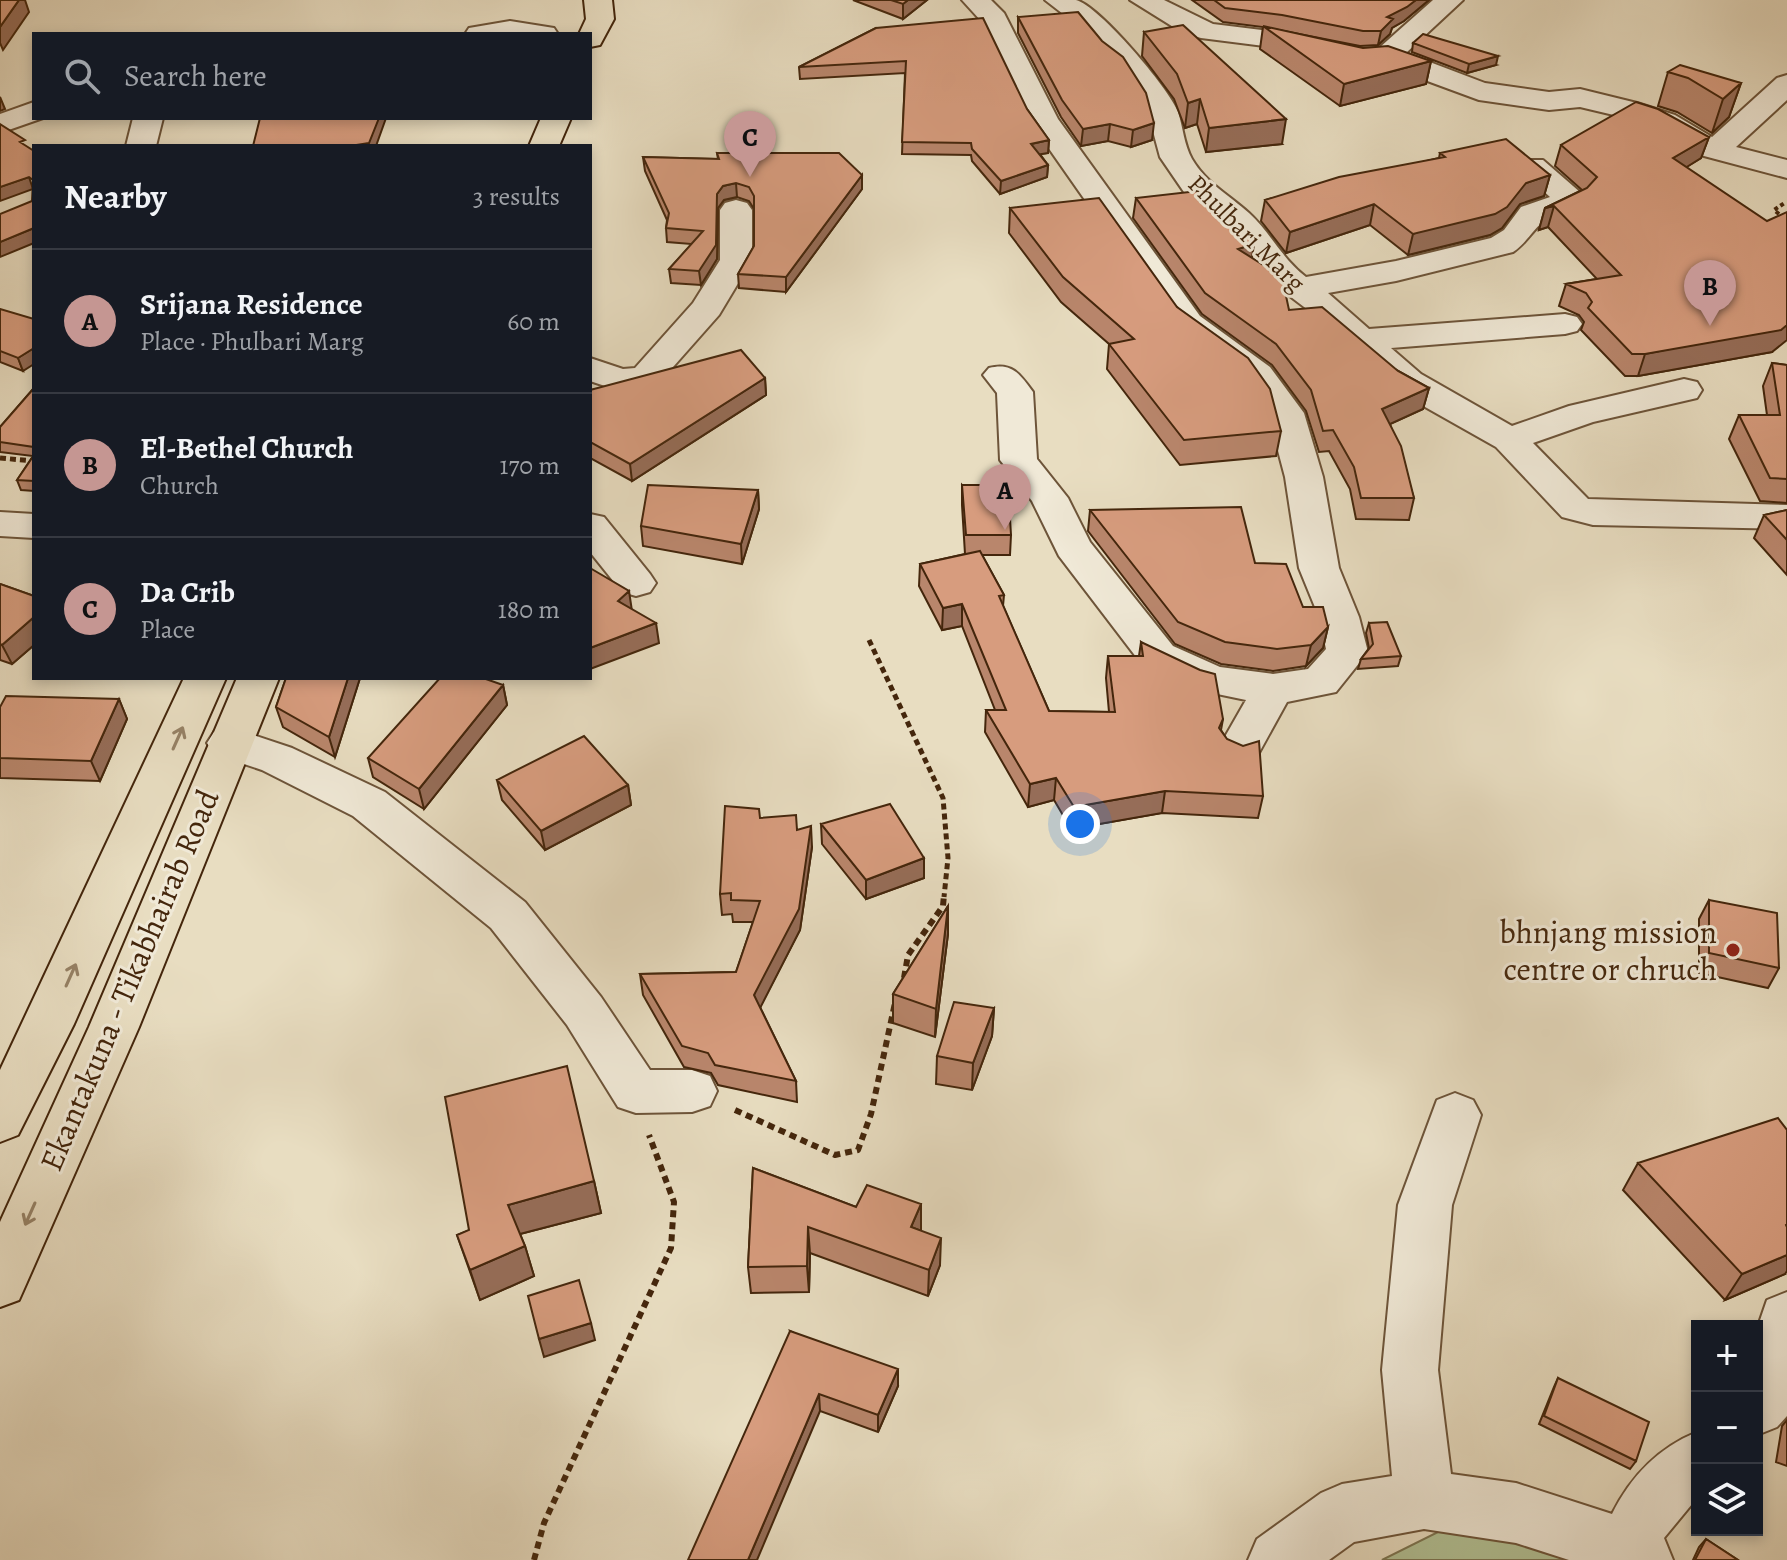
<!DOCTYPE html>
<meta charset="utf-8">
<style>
:root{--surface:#171b24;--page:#20242c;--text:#f1f3f6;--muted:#9ea1a6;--line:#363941;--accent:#c59692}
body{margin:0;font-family:Alegreya,serif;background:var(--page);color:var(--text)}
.controls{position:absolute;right:24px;bottom:24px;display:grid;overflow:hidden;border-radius:0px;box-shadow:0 4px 12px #0003}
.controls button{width:72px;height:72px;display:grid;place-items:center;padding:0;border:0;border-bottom:2px solid var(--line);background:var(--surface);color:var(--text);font:40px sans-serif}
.you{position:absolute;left:1080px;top:824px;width:28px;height:28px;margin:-20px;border:6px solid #fff;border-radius:50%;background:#1a73e8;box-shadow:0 0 0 12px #1a73e833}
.badge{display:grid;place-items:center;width:52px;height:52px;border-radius:50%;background:var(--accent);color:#111;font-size:26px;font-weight:700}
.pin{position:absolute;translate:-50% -66px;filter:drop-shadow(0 2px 4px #0008)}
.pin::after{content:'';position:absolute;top:42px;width:28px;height:24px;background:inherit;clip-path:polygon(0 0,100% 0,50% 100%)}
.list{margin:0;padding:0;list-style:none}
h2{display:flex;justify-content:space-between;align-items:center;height:104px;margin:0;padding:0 32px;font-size:34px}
h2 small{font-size:26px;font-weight:400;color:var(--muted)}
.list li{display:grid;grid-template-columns:52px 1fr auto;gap:24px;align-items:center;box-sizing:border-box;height:144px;padding:0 32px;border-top:2px solid var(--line)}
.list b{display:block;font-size:30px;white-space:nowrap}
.list p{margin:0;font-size:26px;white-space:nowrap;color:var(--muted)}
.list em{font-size:26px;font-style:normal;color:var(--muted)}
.icon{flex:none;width:44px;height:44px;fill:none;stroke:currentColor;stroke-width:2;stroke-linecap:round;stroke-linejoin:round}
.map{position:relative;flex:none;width:1787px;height:1560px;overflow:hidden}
.search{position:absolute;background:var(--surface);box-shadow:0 4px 12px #0003;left:32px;top:32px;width:560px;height:88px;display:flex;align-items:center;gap:20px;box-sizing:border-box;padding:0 28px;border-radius:0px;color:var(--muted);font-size:30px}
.panel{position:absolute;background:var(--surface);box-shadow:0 4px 12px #0003;left:32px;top:144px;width:560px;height:536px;border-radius:0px}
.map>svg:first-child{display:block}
.green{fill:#b2c296;stroke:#7b7451;stroke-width:2}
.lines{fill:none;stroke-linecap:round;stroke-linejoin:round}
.minor-casing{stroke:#6d5439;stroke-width:4}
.major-casing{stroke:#44260c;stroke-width:4}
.path-far2{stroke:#44260c;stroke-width:4;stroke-dasharray:4 3;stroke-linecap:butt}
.path-far1{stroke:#44260c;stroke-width:5;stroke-dasharray:6 4;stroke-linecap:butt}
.path{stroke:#44260c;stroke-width:6;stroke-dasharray:7 5;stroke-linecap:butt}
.minor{fill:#f0e9d7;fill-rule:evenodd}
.major{fill:#e8ddc1;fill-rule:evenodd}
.wall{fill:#b9866c;stroke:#44260c;stroke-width:2}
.shaded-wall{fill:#966d58;stroke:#44260c;stroke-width:2}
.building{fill:#d79c7e;stroke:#44260c;stroke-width:2}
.oneway{stroke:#968266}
.poi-dot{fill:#8f2418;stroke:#f0e9d7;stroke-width:3}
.labels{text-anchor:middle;stroke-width:6;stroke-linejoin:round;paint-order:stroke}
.far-street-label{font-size:26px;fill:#44260c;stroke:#f0e9d7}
.poi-label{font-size:32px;fill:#44260c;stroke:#f0e9d7;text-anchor:end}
.street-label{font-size:32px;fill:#44260c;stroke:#f0e9d7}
</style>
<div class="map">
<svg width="1787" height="1560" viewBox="0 0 1787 1560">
<rect width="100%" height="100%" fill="#e8ddc1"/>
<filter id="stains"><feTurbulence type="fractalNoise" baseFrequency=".0025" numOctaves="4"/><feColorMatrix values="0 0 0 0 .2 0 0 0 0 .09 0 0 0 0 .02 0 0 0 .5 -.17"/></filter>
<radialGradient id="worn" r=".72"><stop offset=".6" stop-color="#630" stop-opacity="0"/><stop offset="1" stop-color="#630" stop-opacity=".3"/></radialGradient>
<path class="green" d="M 1452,1525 L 1594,1560 L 1382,1560 Z"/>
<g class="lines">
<g class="minor-casing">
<path id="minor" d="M 962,0 L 991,0 L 1004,13 L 1058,119 L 1200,316 L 1270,367 L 1304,413 L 1323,477 L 1339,568 L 1359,617 L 1368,652 L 1336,692 L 1287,702 L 1255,760 L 1240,765 L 1225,760 L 1218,749 L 1246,700 L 1198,690 L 1143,666 L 1059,556 L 1032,501 L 1000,460 L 997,393 L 983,375 L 989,368 C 1012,362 1020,374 1033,392 L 1037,459 L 1068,498 L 1090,542 L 1173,646 L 1220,667 L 1273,674 L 1308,669 L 1326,649 L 1319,617 L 1299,568 L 1285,477 L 1268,413 L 1246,381 L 1176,330 L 1029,120 L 982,22 Z
M 1045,0 C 1055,0 1067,0 1076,0 C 1099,6 1169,88 1178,112 C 1183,127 1184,145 1192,159 C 1206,183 1229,195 1249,213 C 1271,233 1282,259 1306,277 L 1396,261 L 1491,238 L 1504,230 L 1521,207 L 1550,197 L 1517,167 L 1521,160 L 1543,160 L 1588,199 C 1579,212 1560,212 1546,220 C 1534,227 1527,243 1513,252 L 1396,281 L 1328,293 L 1369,329 L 1565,314 L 1577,317 L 1582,324 L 1577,331 L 1565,334 L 1391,348 L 1421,374 L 1512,426 L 1569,406 L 1684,379 L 1697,382 L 1702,390 L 1697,398 L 1593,422 L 1533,443 L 1588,499 L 1787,505 L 1787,529 L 1593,525 L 1562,517 L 1496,447 L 1395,390 L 1308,310 L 1262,275 L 1229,229 L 1186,195 L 1160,157 L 1147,109 L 1124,72 L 1101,53 L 1085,31 Z
M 1130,0 L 1164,0 L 1213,24 L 1279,32 L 1360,49 L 1379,48 L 1433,0 L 1463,0 L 1406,53 L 1485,83 L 1549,92 L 1580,89 L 1637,103 L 1675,115 L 1712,137 L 1777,78 L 1787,75 L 1787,100 L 1736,147 L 1787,160 L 1787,178 L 1704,156 L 1653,127 L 1618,116 L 1580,107 L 1549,110 L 1479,100 L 1384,65 L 1360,67 L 1279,48 L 1201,38 L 1183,33 Z
M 510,21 L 554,28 L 558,34 L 465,34 L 469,28 Z
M 34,102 L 34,118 L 43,118 L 0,133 L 0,114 Z
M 133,118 L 163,118 L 156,146 L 126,146 Z
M 736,200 L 747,203 L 752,210 L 752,260 L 719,315 L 658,384 L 620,391 L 590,381 L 590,358 L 623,369 L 635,368 L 693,303 L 720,260 L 720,210 L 725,203 Z
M 0,512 L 34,514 L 34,538 L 0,536 Z
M 590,514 L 604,517 L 650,574 L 656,583 L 650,592 L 636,596 L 622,592 L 590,552 Z
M 229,727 L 292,748 L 385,792 L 525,902 L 601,997 L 650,1070 L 692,1070 L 710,1076 L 717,1091 L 710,1106 L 692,1112 L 636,1113 L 618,1107 L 567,1025 L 491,928 L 353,816 L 262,770 L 214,754 L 207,743 L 214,732 Z
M 1455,1093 L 1473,1100 L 1481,1115 L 1452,1205 L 1438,1370 L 1451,1474 L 1516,1483 L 1612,1514 C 1631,1476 1658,1448 1697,1432 L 1697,1498 L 1664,1538 L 1673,1560 L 1569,1560 L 1516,1543 L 1424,1529 L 1354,1542 L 1329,1560 L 1248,1560 L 1257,1539 L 1321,1493 L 1342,1484 L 1392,1476 L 1382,1370 L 1398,1205 L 1437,1100 Z
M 1787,1292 L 1787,1416 L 1777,1427 L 1757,1435 L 1757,1329 L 1767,1300 Z"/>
</g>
<g class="major-casing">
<path id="major" d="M 584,0 L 612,0 L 614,19 L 600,45 L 590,47 L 590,34 L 579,34 L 586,19 Z
M 541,118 L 571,118 L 559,146 L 529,146 Z
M 184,678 L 226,678 L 74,1024 L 18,1135 L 0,1142 L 0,1070 Z
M 237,678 L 279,678 L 139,1027 L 27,1282 L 19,1300 L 0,1307 L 0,1222 L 89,1027 Z"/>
</g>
<path class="path-far2" d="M 1779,214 L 1774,210 L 1786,202"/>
<path class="path-far1" d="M 0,458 L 34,461
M 869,640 L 943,798 L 948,858 L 944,897"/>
<path class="path" d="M 904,978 L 908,955 L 943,906 L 944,895
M 735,1110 L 835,1155 L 858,1150 L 871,1114 L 895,1003
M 534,1560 L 544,1523 L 671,1248 L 674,1202 L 649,1135"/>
<use href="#minor" class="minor"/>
<use href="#major" class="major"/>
</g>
<path class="wall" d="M 853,0 L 927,0 L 903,19 Z
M 1192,0 L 1429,0 L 1404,21 L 1392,28 L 1390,34 L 1378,45 L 1360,46 L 1269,28 L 1431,61 L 1426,84 L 1340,106 L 1260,49 L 1263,27 L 1223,22 Z
M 1018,17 L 1152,140 L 1131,147 L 1108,141 L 1081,146 L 1061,117 L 1018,33 Z
M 876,28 L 1027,109 L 1049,140 L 1048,153 L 1040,154 L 1048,165 L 1047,177 L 1000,194 L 972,161 L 971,155 L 902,154 L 905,73 L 800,79 L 799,67 Z
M 1144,32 L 1282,144 L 1206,152 L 1197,124 L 1185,128 L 1174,99 L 1142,56 Z
M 1413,43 L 1496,65 L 1467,73 L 1412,52 Z
M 1668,72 L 1741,83 L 1729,117 L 1712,133 L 1677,112 L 1658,106 Z
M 1709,137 L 1701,158 L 1686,167 L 1772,352 L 1638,376 L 1625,376 L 1581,330 L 1584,322 L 1579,315 L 1559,306 L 1566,284 L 1597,279 L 1548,227 L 1539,230 L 1545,208 L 1582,190 L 1555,166 L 1561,145 Z
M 717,153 L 862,175 L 862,189 L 786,292 L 739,288 L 738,274 L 754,246 L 754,209 L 749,201 L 737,197 L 724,200 L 718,208 L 717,259 L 701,285 L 671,283 L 669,269 L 692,244 L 667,242 L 666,228 L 667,220 L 645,171 L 643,157 L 718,159 Z
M 1440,153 L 1550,175 L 1544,196 L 1520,204 L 1502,228 L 1490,235 L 1408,255 L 1370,225 L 1286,253 L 1261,221 L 1265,200 L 1439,158 Z
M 1136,198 L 1252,258 L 1289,310 L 1429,388 L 1423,409 L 1390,424 L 1414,498 L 1409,520 L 1356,519 L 1350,489 L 1329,451 L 1319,452 L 1306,411 L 1272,365 L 1202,314 L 1133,218 Z
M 1010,208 L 1177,307 L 1281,431 L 1276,456 L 1180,465 L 1107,369 L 1109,344 L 1061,302 L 1009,233 Z
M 0,309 L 23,371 L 0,362 Z
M 1772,363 L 1787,365 L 1787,503 L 1760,501 L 1729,439 L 1739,415 L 1767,415 L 1763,386 Z
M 765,378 L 766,395 L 632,481 L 590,458 L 590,390 Z
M 34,388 L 34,491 L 21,490 L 17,480 L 33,456 L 0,452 L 0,427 Z
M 962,485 L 1011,535 L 1010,555 L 982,555 L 1004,595 L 1003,606 L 1049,711 L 1109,712 L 1106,678 L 1108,656 L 1139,656 L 1141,642 L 1223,719 L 1221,730 L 1263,796 L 1258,818 L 1162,813 L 1071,829 L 1054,800 L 1028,807 L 985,732 L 986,710 L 995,710 L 962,626 L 942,630 L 919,586 L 920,564 L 965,554 L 962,505 Z
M 758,490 L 759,509 L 742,564 L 643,546 L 641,526 Z
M 1090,510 L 1255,563 L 1303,607 L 1328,627 L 1323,648 L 1306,666 L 1273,671 L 1221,664 L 1175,644 L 1088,531 Z
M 1787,510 L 1787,575 L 1754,538 L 1764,515 Z
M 0,584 L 34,596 L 34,645 L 12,664 L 0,660 Z
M 1369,623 L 1401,656 L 1398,666 L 1358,669 L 1361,659 L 1369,648 L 1366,633 Z
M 286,678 L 360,678 L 335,757 L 283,727 L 276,707 Z
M 503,685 L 507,705 L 424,809 L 373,777 L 368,758 Z
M 119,699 L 127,719 L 100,781 L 0,778 L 0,707 Z
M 497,780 L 628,785 L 631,805 L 545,850 L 502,800 Z
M 760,818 L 797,829 L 812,847 L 800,930 L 760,1007 L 796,1081 L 797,1102 L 718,1085 L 711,1073 L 684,1067 L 643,995 L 640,974 L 736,972 L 753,922 L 733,922 L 732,914 L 722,915 L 720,894 Z
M 821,824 L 924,858 L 924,878 L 866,899 L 822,844 Z
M 1709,900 L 1779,968 L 1768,988 L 1699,973 L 1699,919 Z
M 948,906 L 948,934 L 935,1037 L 893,1023 L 893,994 Z
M 994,1008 L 992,1036 L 972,1090 L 936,1084 L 937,1056 Z
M 1638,1163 L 1785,1274 L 1725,1300 L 1623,1190 Z
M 753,1168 L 856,1207 L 921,1204 L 921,1231 L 940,1265 L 928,1296 L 810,1253 L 809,1292 L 751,1293 L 748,1267 Z
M 594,1181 L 601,1213 L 520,1234 L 525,1246 L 534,1276 L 480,1300 L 457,1235 Z
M 790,1331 L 898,1386 L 878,1432 L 820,1411 Z
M 1558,1378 L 1636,1461 L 1630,1469 L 1539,1424 L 1554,1387 Z
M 1787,1420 L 1787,1466 L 1776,1462 L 1782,1426 Z
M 1706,1539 L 1738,1560 L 1693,1560 L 1699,1547 Z"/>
<path class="shaded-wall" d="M 19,0 L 25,0 L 29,12 L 3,50 L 0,43 L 0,27 Z
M 908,0 L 927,0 L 903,19 L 903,4 Z
M 1416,0 L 1429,0 L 1404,21 L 1392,28 L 1390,34 L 1378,45 L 1381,31 L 1387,17 Z
M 1498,56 L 1496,65 L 1467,73 L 1469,64 Z
M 1431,61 L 1426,84 L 1340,106 L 1344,84 Z
M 1741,83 L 1729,117 L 1712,133 L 1723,99 Z
M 0,97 L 5,109 L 0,111 Z
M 1200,99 L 1197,124 L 1185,128 L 1188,103 Z
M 379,118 L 386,118 L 376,146 L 350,146 Z
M 1286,119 L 1282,144 L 1206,152 L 1209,128 Z
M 1154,123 L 1152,140 L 1131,147 L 1133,130 Z
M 1110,124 L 1108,141 L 1081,146 L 1083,129 Z
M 1709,137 L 1701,158 L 1666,180 L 1673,158 Z
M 1049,140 L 1048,153 L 1030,156 L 1031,144 Z
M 1048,165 L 1047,177 L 1000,194 L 1001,181 Z
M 862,175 L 862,189 L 786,292 L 786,277 Z
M 1550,175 L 1544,196 L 1520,204 L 1502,228 L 1490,235 L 1408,255 L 1413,234 L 1526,183 Z
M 29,177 L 33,189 L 0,201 L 0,187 Z
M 736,183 L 737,197 L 724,200 L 718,208 L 717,259 L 701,285 L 699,271 L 717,194 L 723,186 Z
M 1374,204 L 1370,225 L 1286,253 L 1290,232 Z
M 1554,206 L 1548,227 L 1539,230 L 1545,208 Z
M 34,228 L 34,243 L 0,257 L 0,242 Z
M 1254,244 L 1251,265 L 1238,249 Z
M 1787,325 L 1787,340 L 1772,352 L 1638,376 L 1645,354 Z
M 34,348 L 34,364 L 23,371 L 18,358 Z
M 765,378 L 766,395 L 632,481 L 630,464 Z
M 1429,388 L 1423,409 L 1377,430 L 1382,409 Z
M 758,490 L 759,509 L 742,564 L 741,544 Z
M 629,591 L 632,611 L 618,601 Z
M 962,604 L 962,626 L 942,630 L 943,608 Z
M 34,617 L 34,645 L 12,664 L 2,645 Z
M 656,623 L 659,643 L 590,669 L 590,648 Z
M 1328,627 L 1323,648 L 1306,666 L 1311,645 Z
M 348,678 L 360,678 L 335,757 L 329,737 Z
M 503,685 L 507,705 L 424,809 L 419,789 Z
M 119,699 L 127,719 L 100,781 L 91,761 Z
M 1056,778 L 1054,800 L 1028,807 L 1030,784 Z
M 628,785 L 631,805 L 545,850 L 541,831 Z
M 1165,791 L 1162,813 L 1071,829 L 1074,807 Z
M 811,826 L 812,847 L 800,930 L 756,1016 L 754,995 Z
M 924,858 L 924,878 L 866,899 L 866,880 Z
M 948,906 L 948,934 L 935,1037 L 936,1009 Z
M 994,1008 L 992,1036 L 972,1090 L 973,1063 Z
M 594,1181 L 601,1213 L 516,1235 L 508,1205 Z
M 921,1204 L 921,1231 L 911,1227 Z
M 808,1227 L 810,1253 L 809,1292 L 807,1266 Z
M 941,1238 L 940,1265 L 928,1296 L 929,1270 Z
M 525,1246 L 534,1276 L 480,1300 L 470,1270 Z
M 1787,1255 L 1787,1271 L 1785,1274 L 1725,1300 L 1742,1274 Z
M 591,1323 L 595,1340 L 544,1357 L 539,1339 Z
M 898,1369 L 898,1386 L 878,1432 L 878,1415 Z
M 819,1394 L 820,1411 L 757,1560 L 748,1560 Z"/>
<path class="building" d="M 0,0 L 19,0 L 0,27 Z
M 891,0 L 908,0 L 903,4 Z
M 1214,0 L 1416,0 L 1407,7 L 1387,17 L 1393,19 L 1381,31 L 1363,31 L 1282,15 L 1225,8 Z
M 1078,12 L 1102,41 L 1123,57 L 1146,93 L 1154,123 L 1133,130 L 1110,124 L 1083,129 L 1062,100 L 1018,17 Z
M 983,18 L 1027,109 L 1049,140 L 1031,144 L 1048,165 L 1001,181 L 972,149 L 971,143 L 902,142 L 906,61 L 799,67 L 876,28 Z
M 1183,25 L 1286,119 L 1209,128 L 1200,99 L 1188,103 L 1177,74 L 1144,32 Z
M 1263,26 L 1363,48 L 1388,46 L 1431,61 L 1344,84 Z
M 1423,34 L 1498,56 L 1469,64 L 1413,43 Z
M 1680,65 L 1741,83 L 1723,99 L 1688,78 L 1668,72 Z
M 1636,102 L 1658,109 L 1709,137 L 1673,158 L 1767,221 L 1787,212 L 1787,325 L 1781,330 L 1645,354 L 1632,354 L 1588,308 L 1592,302 L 1586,293 L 1566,284 L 1621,275 L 1554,206 L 1545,208 L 1587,188 L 1597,177 L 1561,145 Z
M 260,118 L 379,118 L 369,143 L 350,146 L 253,146 Z
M 0,124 L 25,140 L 20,142 L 34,151 L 34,228 L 0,242 L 0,214 L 32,201 L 33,180 L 29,177 L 0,187 Z
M 1506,139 L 1550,175 L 1526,183 L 1507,207 L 1495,214 L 1413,234 L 1374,204 L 1290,232 L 1265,200 L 1339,177 L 1445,157 L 1440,153 Z
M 717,153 L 839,153 L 862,175 L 786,277 L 738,274 L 754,246 L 754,196 L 749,187 L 736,183 L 723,186 L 717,194 L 716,245 L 699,271 L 669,269 L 703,231 L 666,228 L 669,213 L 643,157 L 719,159 Z
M 1198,191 L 1226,213 L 1230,211 L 1254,244 L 1238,249 L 1282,277 L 1289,310 L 1322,307 L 1398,371 L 1429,388 L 1382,409 L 1401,446 L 1414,498 L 1361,498 L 1354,467 L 1333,430 L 1323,431 L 1311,390 L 1276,344 L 1205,293 L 1136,198 Z
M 1099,198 L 1177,307 L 1248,358 L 1270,389 L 1281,431 L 1184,440 L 1109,344 L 1134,339 L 1063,277 L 1010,208 Z
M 0,309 L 34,319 L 34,348 L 18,358 L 0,351 Z
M 741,350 L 765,378 L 630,464 L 590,442 L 590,390 Z
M 1772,363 L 1787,365 L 1787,479 L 1770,478 L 1739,415 L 1780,415 Z
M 34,388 L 34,447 L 0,442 L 0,427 Z
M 34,455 L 34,481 L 17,480 Z
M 648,485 L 758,490 L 741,544 L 641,526 Z
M 962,485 L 1008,485 L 1011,535 L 966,535 Z
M 1241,507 L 1255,563 L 1286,564 L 1303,607 L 1323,607 L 1328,627 L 1311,645 L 1277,649 L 1225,642 L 1178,622 L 1090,510 Z
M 1787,510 L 1787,540 L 1764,515 Z
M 980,551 L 1004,595 L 999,596 L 1049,711 L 1115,712 L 1108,656 L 1143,656 L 1141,642 L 1200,670 L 1215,674 L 1223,719 L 1219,728 L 1227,739 L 1243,746 L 1259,741 L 1263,796 L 1165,791 L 1074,807 L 1056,778 L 1030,784 L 986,710 L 1006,710 L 962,604 L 943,608 L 920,564 Z
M 590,568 L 629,591 L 618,601 L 656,623 L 590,648 Z
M 0,584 L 34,596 L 34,617 L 2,645 L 0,644 Z
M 1387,622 L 1401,656 L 1361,659 L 1373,644 L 1369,623 Z
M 286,678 L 348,678 L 329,737 L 276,707 Z
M 440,678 L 483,678 L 503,685 L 419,789 L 368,758 Z
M 6,696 L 119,699 L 91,761 L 0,758 L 0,707 Z
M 584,736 L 628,785 L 541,831 L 497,780 Z
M 890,804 L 924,858 L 866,880 L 821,824 Z
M 725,806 L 759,809 L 760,818 L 796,815 L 797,830 L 811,826 L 799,909 L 754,995 L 796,1081 L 715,1065 L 708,1053 L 682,1046 L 640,974 L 736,972 L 760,901 L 731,900 L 731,893 L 720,894 Z
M 1709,900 L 1777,913 L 1779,968 L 1709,953 Z
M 948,906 L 936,1009 L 893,994 Z
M 954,1002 L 994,1008 L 973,1063 L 937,1056 Z
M 567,1066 L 594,1181 L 508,1205 L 525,1246 L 470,1270 L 457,1235 L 469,1230 L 445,1097 Z
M 1778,1118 L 1787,1130 L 1787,1224 L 1786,1225 L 1787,1227 L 1787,1255 L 1742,1274 L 1638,1163 Z
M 753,1168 L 856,1207 L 867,1185 L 921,1204 L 911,1227 L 941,1238 L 929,1270 L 808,1227 L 807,1266 L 748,1267 Z
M 579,1280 L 591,1323 L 539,1339 L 528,1296 Z
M 790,1331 L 898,1369 L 878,1415 L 819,1394 L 748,1560 L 688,1560 Z
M 1558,1378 L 1649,1422 L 1636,1461 L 1544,1416 Z
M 1706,1539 L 1738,1560 L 1695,1560 Z"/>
<defs><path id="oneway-shaft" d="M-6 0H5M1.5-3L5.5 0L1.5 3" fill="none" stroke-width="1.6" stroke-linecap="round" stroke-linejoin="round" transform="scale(2)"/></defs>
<g class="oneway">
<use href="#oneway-shaft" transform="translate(178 738) rotate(-66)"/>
<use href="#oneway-shaft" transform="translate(71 975) rotate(-66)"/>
<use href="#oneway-shaft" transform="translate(30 1214) rotate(114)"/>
</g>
<circle class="poi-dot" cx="1733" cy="950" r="8"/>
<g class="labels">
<g class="far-street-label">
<text transform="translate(1247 233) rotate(45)" y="9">Phulbari Marg</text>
</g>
<g class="poi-label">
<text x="1717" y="943">bhnjang mission<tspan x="1717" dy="37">centre or chruch</tspan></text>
</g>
<g class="street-label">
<text transform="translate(129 980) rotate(-67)" y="11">Ekantakuna - Tikabhairab Road</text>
</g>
</g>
<rect width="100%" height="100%" filter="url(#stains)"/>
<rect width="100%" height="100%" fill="url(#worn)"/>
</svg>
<div class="controls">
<button>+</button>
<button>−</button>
<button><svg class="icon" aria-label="layers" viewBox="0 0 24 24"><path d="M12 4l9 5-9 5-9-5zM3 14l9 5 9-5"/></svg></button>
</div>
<div class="you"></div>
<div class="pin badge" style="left:1005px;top:530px">A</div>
<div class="pin badge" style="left:1710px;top:326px">B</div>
<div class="pin badge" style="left:750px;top:177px">C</div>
<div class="search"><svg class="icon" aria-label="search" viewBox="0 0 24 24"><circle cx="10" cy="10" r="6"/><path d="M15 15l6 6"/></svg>Search here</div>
<section class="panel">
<h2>Nearby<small>3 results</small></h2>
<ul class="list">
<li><span class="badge">A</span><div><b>Srijana Residence</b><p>Place · Phulbari Marg</p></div><em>60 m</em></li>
<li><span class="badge">B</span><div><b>El-Bethel Church</b><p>Church</p></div><em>170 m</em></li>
<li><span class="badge">C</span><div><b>Da Crib</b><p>Place</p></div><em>180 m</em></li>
</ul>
</section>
</div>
